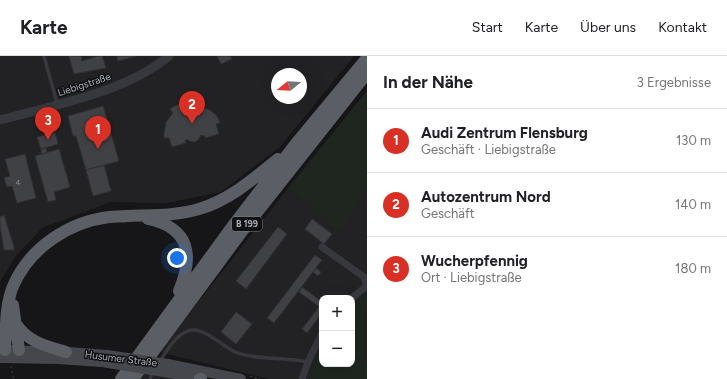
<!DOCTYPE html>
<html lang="de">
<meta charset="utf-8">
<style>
:root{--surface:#fff;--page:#f6f6f6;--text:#202124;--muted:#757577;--line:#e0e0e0;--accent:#d93025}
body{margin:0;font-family:Figtree,sans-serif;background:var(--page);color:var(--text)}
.controls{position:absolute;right:12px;bottom:12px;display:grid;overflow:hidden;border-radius:8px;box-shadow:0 4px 16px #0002}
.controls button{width:36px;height:36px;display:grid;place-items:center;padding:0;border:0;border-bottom:1px solid var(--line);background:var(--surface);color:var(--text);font:20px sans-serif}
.compass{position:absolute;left:271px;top:12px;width:36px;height:36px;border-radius:50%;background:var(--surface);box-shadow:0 4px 16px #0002;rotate:252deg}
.you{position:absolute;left:177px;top:202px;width:14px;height:14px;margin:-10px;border:3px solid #fff;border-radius:50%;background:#1a73e8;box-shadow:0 0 0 6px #1a73e833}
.badge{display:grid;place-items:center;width:26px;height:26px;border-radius:50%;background:var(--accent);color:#fff;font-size:13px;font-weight:700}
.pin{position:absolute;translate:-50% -33px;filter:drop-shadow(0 1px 2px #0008)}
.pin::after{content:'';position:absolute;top:21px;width:14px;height:12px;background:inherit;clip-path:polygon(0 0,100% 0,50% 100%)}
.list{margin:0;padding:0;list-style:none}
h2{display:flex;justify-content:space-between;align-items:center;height:52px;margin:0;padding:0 16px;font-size:17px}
h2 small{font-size:13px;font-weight:400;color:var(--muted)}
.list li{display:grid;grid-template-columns:26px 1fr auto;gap:12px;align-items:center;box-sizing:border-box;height:64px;padding:0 16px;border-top:1px solid var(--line)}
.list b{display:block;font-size:15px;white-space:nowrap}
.list p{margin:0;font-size:13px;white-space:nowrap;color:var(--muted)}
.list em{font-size:13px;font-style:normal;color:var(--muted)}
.map{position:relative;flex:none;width:367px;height:323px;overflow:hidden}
header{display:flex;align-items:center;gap:24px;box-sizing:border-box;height:56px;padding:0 20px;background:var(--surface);border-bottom:1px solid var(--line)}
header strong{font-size:19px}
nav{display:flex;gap:22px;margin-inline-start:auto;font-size:14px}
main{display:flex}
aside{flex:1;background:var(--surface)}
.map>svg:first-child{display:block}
.built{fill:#222225;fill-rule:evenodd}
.green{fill:#1e261f}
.building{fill:#404145;stroke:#303034}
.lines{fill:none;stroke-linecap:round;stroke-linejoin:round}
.path{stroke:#3d3f44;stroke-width:1;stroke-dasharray:2 3;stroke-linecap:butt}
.service{stroke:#37383d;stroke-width:3.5}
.minor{stroke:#37383d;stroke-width:7}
.tertiary{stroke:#37383d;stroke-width:9}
.secondary{stroke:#45474d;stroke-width:10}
.trunk{stroke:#5b5e65;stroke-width:12}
.secondary-bridge{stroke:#45474d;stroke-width:10}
.labels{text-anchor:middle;stroke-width:3;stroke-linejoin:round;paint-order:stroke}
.number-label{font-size:8px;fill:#8e929b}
.shield{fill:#111113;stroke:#7b7e86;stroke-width:1}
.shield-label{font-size:9px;font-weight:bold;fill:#a8adb8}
.street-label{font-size:10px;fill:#a8adb8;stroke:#111113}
</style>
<header>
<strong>Karte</strong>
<nav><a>Start</a><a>Karte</a><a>Über uns</a><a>Kontakt</a></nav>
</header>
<main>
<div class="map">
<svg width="367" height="323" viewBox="0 0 367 323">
<rect width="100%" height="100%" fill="#161618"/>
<path class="built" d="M 0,0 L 354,0 L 280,91 L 221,136 L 167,147 L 111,146 L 42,172 L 15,201 L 0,226 ZM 277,18 L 301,18 L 301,42 L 277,42 Z
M 288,132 L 340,175 L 367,132 L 367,239 L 352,249 L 352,242 L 322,242 L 322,285 L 309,323 L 269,323 L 159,296 Z
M 145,317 L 161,320 L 173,323 L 142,323 Z"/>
<path class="green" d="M 367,35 L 367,132 L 340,176 L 288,132 Z
M 367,239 L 367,323 L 309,323 L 322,285 L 322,308 L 352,308 L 352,249 Z"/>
<path class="building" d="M 69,0 L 81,0 L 82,5 L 98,0 L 102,0 L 106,12 L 74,18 Z
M 117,0 L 137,0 L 118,5 Z
M 217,0 L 230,0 L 232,3 L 221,8 Z
M 191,44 L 200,45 L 199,50 L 210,54 L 217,60 L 220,67 L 216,68 L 219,78 L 205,82 L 205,80 L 201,79 L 198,84 L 195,86 L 189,85 L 187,83 L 185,85 L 186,87 L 172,91 L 169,82 L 164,82 L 164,78 L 166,66 L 173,57 L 170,53 L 182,46 Z
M 103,50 L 119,105 L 86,114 L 76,80 L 73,80 L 68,60 Z
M 55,76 L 58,88 L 41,93 L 37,81 Z
M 46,91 L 47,97 L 42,98 L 41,93 Z
M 59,93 L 70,131 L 54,136 L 56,144 L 48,146 L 35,100 Z
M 25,98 L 36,142 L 17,147 L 12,130 L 7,131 L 4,122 L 10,120 L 5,103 Z
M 104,109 L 111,135 L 93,140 L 86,114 Z
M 4,159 L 14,191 L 14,194 L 4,194 L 0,170 L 0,161 Z
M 312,163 L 332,178 L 324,188 L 305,173 Z
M 278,171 L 287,178 L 246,233 L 236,225 Z
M 315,199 L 322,204 L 274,267 L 267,262 Z
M 316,212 L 321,216 L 318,220 L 313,216 Z
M 302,231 L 322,246 L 322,257 L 307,277 L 302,273 L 318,252 L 318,250 L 299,236 Z
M 236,256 L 252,268 L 236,288 L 221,276 Z"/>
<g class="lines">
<path class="path" d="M 11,310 L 14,323
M 250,320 L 260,323"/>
<path class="service" d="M 44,0 L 57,47
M 160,305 C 168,293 177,276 192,274 C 206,273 222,290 235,296 C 255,304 285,301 308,306
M 150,323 L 153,315"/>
<path class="minor" d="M 322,191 L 364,221 L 366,229 L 363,233 L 352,242
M 302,323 L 308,306 L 322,277"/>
<path class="tertiary" d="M 0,64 C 54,49 126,36 169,0"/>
<path class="secondary" d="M 0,294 L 68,296 L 107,299
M 0,302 L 58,303 L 102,306
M 168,308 L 241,323
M 164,316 L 202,323"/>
<path class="trunk" d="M 148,163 C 190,172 194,199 179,235
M 13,249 L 19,294
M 16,268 C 28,286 46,290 66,296
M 5,294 C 6,273 5,247 14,228 C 31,191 69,166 109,161 C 115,160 121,161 127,160 C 151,159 176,160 199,153 C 230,144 253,123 278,103
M 121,323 L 232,171 L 298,85 L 367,2
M 133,323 L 243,174 L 367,17
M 200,323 L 201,323"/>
<path class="secondary-bridge" d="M 107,299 L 168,308
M 102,306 L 164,316"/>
</g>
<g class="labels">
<g class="number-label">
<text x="18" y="129">4</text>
</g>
<rect class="shield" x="232" y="161" width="30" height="14" rx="3"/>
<g class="shield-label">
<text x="247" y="171">B 199</text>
</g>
<g class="street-label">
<text transform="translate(84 28) rotate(-18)" y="4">Liebigstraße</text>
<text transform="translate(121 302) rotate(7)" y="4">Husumer Straße</text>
</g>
</g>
</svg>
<div class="controls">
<button>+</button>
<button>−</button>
</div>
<svg class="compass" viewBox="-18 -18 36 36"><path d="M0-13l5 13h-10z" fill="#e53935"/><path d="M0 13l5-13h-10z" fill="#757577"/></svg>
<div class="you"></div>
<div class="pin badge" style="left:98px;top:93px">1</div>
<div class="pin badge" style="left:192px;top:68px">2</div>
<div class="pin badge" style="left:48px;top:84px">3</div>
</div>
<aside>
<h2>In der Nähe<small>3 Ergebnisse</small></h2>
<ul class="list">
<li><span class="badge">1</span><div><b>Audi Zentrum Flensburg</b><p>Geschäft · Liebigstraße</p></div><em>130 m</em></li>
<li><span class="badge">2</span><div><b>Autozentrum Nord</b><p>Geschäft</p></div><em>140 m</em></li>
<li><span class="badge">3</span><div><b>Wucherpfennig</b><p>Ort · Liebigstraße</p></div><em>180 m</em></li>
</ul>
</aside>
</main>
